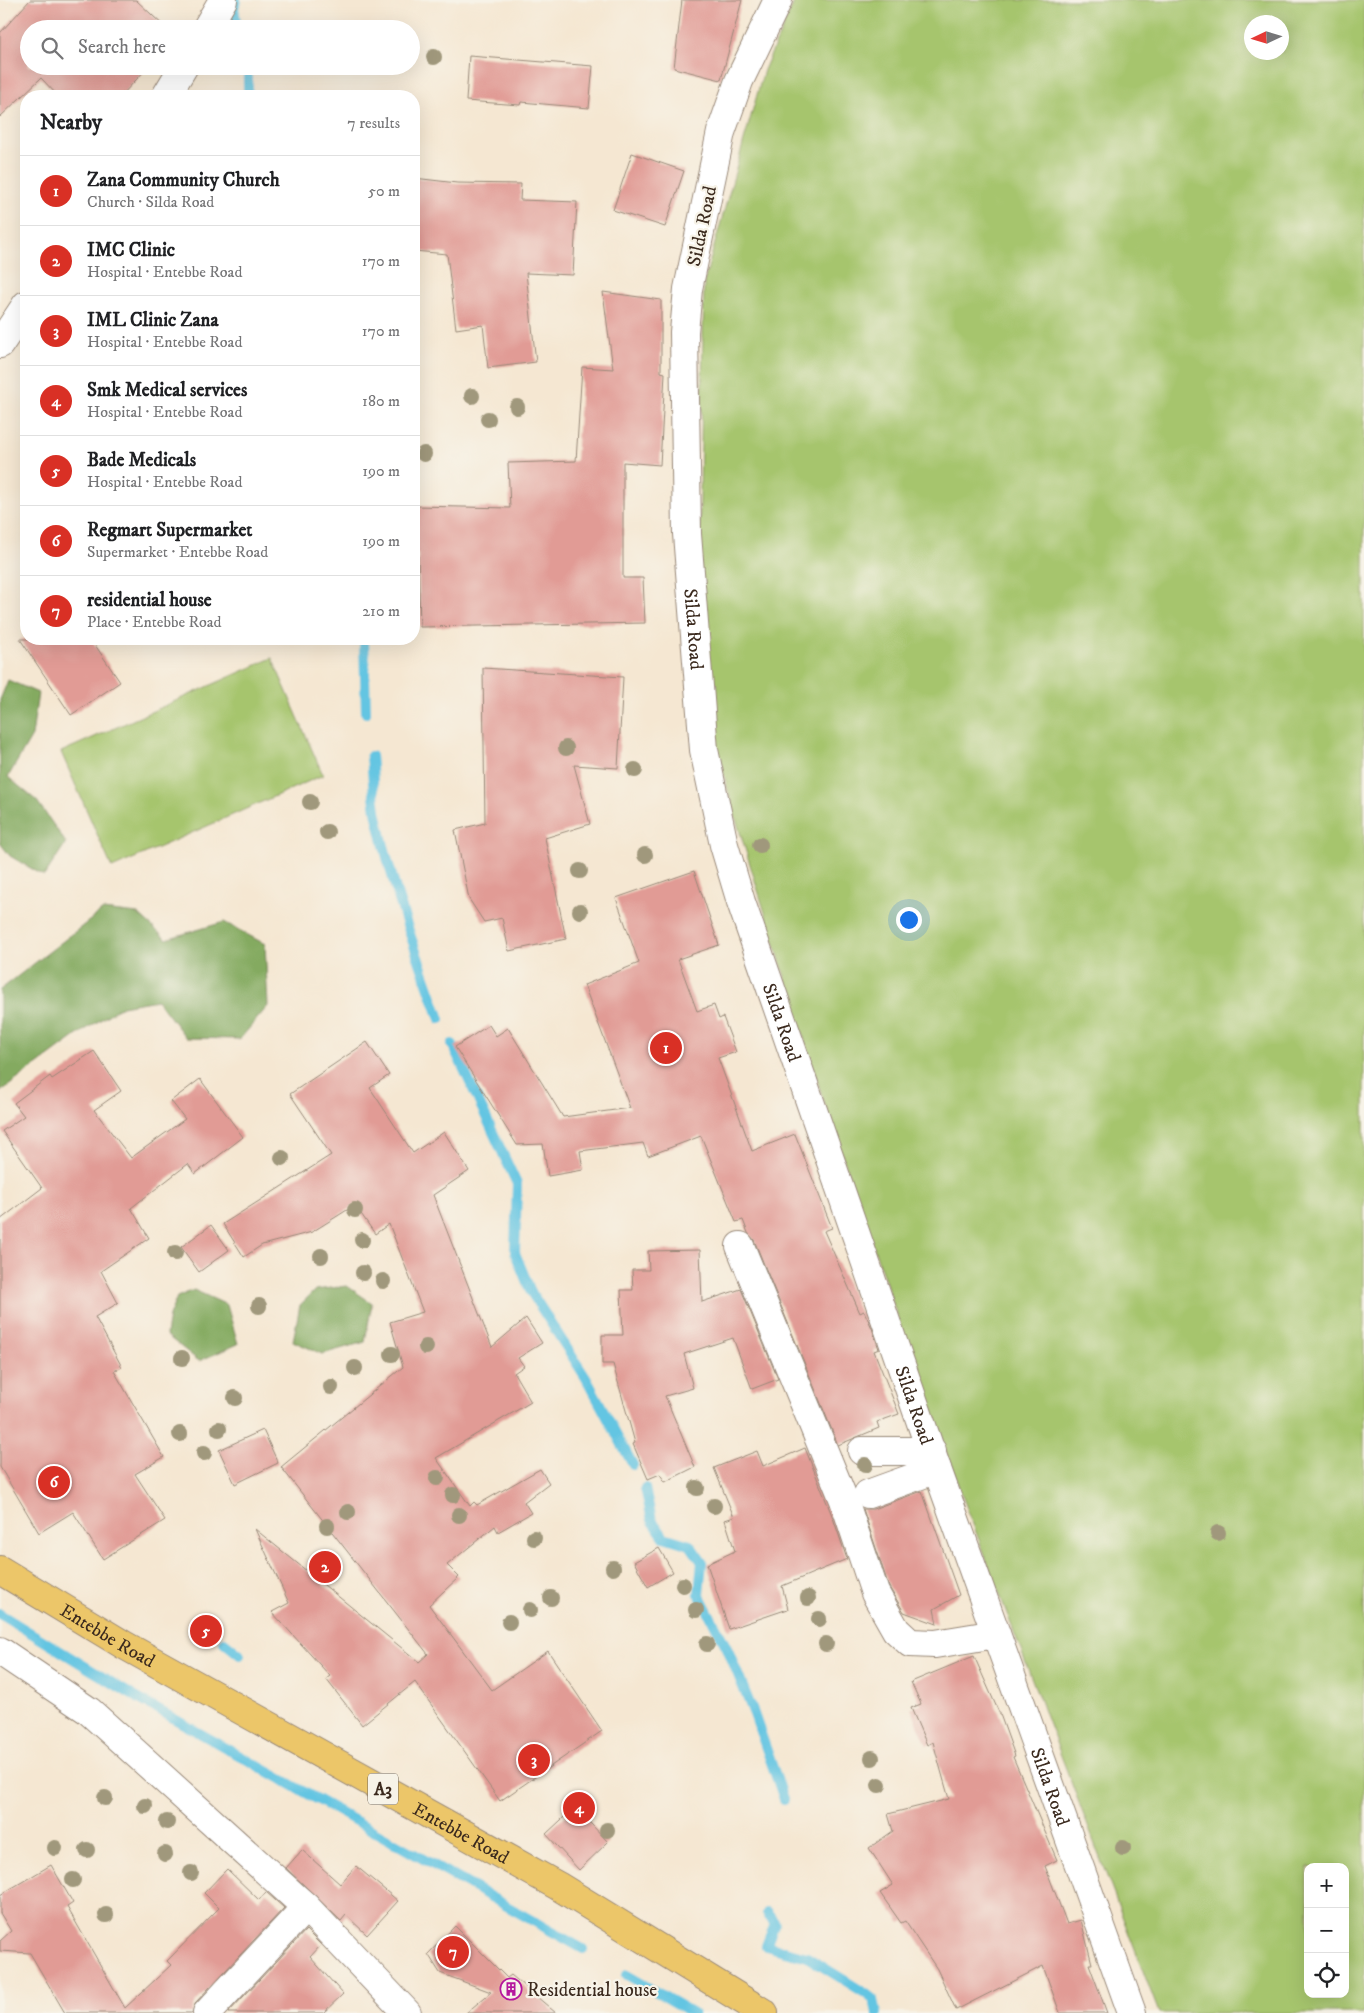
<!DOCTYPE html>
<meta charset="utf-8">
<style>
:root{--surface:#fff;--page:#f2f2f2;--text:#202124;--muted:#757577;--line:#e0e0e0;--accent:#d93025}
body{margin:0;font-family:"IM FELL DW Pica",serif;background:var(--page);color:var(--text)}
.controls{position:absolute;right:15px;bottom:15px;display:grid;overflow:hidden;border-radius:10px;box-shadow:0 5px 20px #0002}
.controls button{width:45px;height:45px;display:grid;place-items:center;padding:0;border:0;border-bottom:1px solid var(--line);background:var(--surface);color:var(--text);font:25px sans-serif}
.compass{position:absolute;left:1244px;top:15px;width:45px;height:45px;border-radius:50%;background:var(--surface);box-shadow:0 5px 20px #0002;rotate:266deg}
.you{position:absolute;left:908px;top:919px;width:18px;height:18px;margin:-12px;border:4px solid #fff;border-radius:50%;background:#1a73e8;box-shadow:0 0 0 8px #1a73e833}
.badge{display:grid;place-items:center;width:32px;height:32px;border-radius:50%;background:var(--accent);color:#fff;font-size:16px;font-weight:700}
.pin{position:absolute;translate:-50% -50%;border:2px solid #fff;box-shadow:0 1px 5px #0006}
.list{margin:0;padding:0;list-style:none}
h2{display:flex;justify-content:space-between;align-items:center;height:65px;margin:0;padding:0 20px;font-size:21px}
h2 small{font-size:16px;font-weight:400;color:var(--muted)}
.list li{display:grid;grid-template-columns:32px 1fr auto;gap:15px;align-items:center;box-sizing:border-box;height:70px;padding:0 20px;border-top:1px solid var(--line)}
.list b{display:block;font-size:19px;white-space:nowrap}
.list p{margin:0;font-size:16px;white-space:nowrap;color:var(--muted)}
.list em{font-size:16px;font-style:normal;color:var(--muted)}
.icon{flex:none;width:28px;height:28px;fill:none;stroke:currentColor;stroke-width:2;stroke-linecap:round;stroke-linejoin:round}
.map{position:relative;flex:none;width:1364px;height:2013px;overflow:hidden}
.search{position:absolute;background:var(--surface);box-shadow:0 5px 20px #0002;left:20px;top:20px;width:400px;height:55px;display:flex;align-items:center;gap:12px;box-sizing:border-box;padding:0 18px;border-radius:28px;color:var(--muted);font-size:19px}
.panel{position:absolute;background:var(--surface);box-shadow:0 5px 20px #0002;left:20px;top:90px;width:400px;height:555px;border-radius:20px}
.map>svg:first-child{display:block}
.green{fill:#a6c56d;stroke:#707846;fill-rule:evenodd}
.forest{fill:#84aa60;stroke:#606a3f}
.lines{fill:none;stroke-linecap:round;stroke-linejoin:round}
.stream{stroke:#64c5e2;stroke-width:10}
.building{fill:#e19b95}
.minor-casing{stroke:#988878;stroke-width:30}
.major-casing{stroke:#988878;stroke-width:30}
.minor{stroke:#fff;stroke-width:28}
.major{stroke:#ecc669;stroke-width:28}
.tree{fill:#a0987c}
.labels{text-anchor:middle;stroke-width:4.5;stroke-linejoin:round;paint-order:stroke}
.shield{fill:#f7f3e8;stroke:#73665b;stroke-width:1}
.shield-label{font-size:18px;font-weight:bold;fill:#3b2a1e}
.street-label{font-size:19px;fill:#3b2a1e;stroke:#f7f3e8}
.poi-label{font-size:19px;fill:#3b2a1e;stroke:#f7f3e8;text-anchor:start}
</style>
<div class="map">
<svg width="1364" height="2013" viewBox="0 0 1364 2013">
<rect width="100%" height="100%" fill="#f7f3e8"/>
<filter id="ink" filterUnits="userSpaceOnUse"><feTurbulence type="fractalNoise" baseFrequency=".02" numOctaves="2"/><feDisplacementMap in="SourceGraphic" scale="10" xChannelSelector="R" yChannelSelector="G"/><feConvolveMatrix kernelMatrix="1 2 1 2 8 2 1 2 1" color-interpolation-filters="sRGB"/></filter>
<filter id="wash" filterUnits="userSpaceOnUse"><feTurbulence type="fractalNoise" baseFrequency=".0096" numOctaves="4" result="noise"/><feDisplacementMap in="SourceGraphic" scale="20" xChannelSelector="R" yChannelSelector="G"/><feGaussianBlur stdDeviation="1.12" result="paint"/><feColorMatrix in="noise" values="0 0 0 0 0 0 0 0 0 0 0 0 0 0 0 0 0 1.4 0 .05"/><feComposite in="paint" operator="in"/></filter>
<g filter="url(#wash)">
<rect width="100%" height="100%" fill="#f5e7d2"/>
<path class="green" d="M 795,0 L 1364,0 L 1364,2013 L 1159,2013 L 928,1406 L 822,1096 L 734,813 L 710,722 L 699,547 L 704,282 L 764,70 ZM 1252,22 L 1282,22 L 1282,52 L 1252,52 ZM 1308,1867 L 1345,1867 L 1345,1994 L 1308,1994 Z
M 272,658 L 323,775 L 112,868 L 61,752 Z"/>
<path class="forest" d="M 8,680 L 38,693 L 32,736 L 8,777 L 37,801 L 66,843 L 44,876 L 10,856 L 0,843 L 0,700 Z
M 103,910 L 138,914 L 166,939 L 224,922 L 265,944 L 268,1006 L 240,1039 L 186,1038 L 157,1000 L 122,1006 L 80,1033 L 0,1092 L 0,990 Z
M 347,1286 L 372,1303 L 365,1342 L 322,1354 L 293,1341 L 300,1305 L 315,1290 Z
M 194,1290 L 227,1305 L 238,1344 L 199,1361 L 166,1335 L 169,1316 L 177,1297 Z"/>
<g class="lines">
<path class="stream" d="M 236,0 L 234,8 L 237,29
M 248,77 L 248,96
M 364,639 L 366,713
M 371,756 C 373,775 373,797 377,816 C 392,886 416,953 440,1019
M 452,1044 L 517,1184 L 515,1253 L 531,1292 L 586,1378 L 633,1465
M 645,1488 L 652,1520 L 664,1537 L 690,1545 L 702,1562 L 699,1594 L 728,1650 L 754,1714 L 784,1799
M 0,1614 L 132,1695 L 583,1949
M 224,1642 L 240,1655
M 767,1913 L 775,1923 L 766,1946 L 807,1957 L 865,1993 L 874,2000 L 877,2013
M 627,1975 L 693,2013"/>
</g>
<g id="blocks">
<path class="building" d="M 30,0 L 136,0 L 167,29 L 29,29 L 29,66 L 149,66 L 121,96 L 58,96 L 41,78 L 0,117 L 0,33 Z
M 682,0 L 742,0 L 721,80 L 674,68 Z
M 469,56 L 593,66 L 589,108 L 521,102 L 520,105 L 466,101 Z
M 632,153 L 684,171 L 665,227 L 613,210 Z
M 414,178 L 457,183 L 521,184 L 520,200 L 577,202 L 573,275 L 526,273 L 536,362 L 488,368 L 483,325 L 456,329 L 447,254 L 414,251 Z
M 603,292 L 661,300 L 661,372 L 665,373 L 660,465 L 623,462 L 623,578 L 643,578 L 645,623 L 420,627 L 418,554 L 414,554 L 414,506 L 510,508 L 508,463 L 576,461 L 582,367 L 613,369 Z
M 20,639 L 91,639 L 120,682 L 71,715 Z
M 483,668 L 623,677 L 618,768 L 574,765 L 590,824 L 545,838 L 566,939 L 509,951 L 502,918 L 484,922 L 469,899 L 455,830 L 485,823 Z
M 694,871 L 719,945 L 678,959 L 697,1011 L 714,1005 L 719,1019 L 723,1017 L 736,1052 L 718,1058 L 752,1151 L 795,1134 L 832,1228 L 824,1231 L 860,1313 L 864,1311 L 872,1328 L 879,1349 L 874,1351 L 899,1414 L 877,1422 L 879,1428 L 838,1445 L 754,1240 L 748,1233 L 743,1220 L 736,1222 L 701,1136 L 648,1156 L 643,1143 L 580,1151 L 583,1170 L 548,1176 L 543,1144 L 517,1145 L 455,1047 L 489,1025 L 496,1036 L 508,1028 L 563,1117 L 630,1108 L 584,985 L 639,963 L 616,898 Z
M 367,1042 L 389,1075 L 370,1088 L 413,1153 L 444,1132 L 469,1171 L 433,1195 L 492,1347 L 526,1318 L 542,1343 L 518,1358 L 524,1366 L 514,1373 L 531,1402 L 436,1458 L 470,1506 L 474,1502 L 477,1505 L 540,1469 L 549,1483 L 524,1502 L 531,1513 L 498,1532 L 495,1526 L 447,1565 L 459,1577 L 429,1605 L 492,1690 L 548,1651 L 602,1731 L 500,1801 L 415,1682 L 362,1725 L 326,1679 L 330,1676 L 272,1612 L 289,1603 L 255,1529 L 419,1662 L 428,1654 L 281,1467 L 403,1367 L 390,1322 L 423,1312 L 389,1224 L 375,1234 L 355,1205 L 312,1232 L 262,1245 L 244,1257 L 223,1224 L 331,1155 L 290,1094 Z
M 94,1051 L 121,1091 L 94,1110 L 131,1158 L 185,1119 L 171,1101 L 200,1079 L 243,1137 L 195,1174 L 188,1164 L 131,1208 L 149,1238 L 101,1271 L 118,1303 L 95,1317 L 122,1367 L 114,1371 L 164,1457 L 135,1474 L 165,1520 L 103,1559 L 73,1512 L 39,1533 L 0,1467 L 0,1220 L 42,1188 L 2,1131 L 24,1116 L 14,1103 L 50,1076 L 52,1079 Z
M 211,1225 L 229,1250 L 199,1272 L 181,1247 Z
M 700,1250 L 702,1302 L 741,1289 L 778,1379 L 752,1389 L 733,1338 L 684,1354 L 693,1388 L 665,1396 L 695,1467 L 665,1482 L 660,1474 L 648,1479 L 633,1444 L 635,1443 L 613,1364 L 602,1364 L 602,1335 L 623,1335 L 621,1290 L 633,1290 L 632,1270 L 649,1270 L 648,1251 Z
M 263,1430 L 278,1463 L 235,1484 L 219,1450 Z
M 805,1448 L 833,1518 L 847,1559 L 782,1586 L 788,1609 L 729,1629 L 707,1564 L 735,1551 L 725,1520 L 734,1517 L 714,1468 L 757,1451 L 763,1466 Z
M 922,1491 L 959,1595 L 934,1609 L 937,1624 L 904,1612 L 889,1587 L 863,1509 L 873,1509 Z
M 659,1548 L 673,1572 L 648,1587 L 634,1562 Z
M 974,1656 L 1001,1717 L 1015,1756 L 1013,1757 L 1057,1860 L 1045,1866 L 1067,1924 L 1081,1920 L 1092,1964 L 1089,1964 L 1107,2013 L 1060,2013 L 1043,1966 L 956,2010 L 937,1969 L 905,1921 L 901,1923 L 880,1893 L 893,1885 L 869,1848 L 893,1831 L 888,1814 L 949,1799 L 933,1742 L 927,1745 L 911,1708 L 921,1704 L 911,1682 Z
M 575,1807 L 608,1842 L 579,1870 L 546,1834 Z
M 302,1850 L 340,1884 L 356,1866 L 398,1901 L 367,1935 L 346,1915 L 341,1921 L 286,1868 Z
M 51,1865 L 73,1903 L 67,1907 L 125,2008 L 171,1965 L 167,1961 L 219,1908 L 204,1893 L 227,1869 L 259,1900 L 266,1892 L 284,1908 L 196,2002 L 192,2013 L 65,2013 L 30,1953 L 0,1951 L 0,1941 L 11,1931 L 0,1913 L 0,1895 Z
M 455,1926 L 507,1978 L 511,1975 L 556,2013 L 466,2013 L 491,1992 L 440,1973 L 428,1954 Z
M 306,1930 L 321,1945 L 310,1957 L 343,1994 L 323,2013 L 228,2013 Z"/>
</g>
</g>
<g filter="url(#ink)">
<use href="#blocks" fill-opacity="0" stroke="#988878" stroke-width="1"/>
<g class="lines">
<g class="minor-casing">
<g id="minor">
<path id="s1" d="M 778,0 L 739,81 L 721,132 L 688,289 L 684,332 L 687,534 L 704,750 L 724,845 L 741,902 L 937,1469 L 1132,2013"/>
<path d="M 206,29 L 223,0"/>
<path d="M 166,96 L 184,66"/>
<path d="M 0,344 L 26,305"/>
<path d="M 740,1246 L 844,1500 L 875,1593 L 896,1630 L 910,1643 L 935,1644 L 996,1634"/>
<path d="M 862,1451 L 932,1451"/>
<path d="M 868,1494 L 937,1469"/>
<path d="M 0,1651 L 89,1711 L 306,1907 L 407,2013"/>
<path d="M 207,2013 L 306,1907"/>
</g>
</g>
<g class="major-casing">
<g id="major">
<path id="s2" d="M 0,1570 L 124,1645 L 558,1886 L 764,2013"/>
</g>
</g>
<use href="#minor" class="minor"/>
<use href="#major" class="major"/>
</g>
<g class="tree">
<circle cx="434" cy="57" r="8"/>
<circle cx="472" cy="396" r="8"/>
<circle cx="517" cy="407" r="8"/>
<circle cx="488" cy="419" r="8"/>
<circle cx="424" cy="454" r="8"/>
<circle cx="566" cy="748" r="8"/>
<circle cx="635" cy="770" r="8"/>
<circle cx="310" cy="802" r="8"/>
<circle cx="327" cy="832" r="8"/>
<circle cx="760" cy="845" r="8"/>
<circle cx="645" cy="855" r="8"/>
<circle cx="580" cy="871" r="8"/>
<circle cx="580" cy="911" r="8"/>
<circle cx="282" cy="1158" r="8"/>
<circle cx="355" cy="1210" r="8"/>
<circle cx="362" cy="1240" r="8"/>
<circle cx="175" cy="1253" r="8"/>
<circle cx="321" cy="1256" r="8"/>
<circle cx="363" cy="1273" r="8"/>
<circle cx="383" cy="1281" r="8"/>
<circle cx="259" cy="1306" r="8"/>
<circle cx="426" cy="1347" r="8"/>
<circle cx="392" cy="1354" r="8"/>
<circle cx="182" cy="1358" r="8"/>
<circle cx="355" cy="1368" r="8"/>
<circle cx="331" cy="1387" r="8"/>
<circle cx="235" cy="1398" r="8"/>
<circle cx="219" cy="1429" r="8"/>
<circle cx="180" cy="1434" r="8"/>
<circle cx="204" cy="1453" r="8"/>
<circle cx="865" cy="1465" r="8"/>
<circle cx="437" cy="1478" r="8"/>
<circle cx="697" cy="1488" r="8"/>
<circle cx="453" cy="1495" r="8"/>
<circle cx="714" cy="1506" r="8"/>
<circle cx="348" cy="1512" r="8"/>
<circle cx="459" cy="1515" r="8"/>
<circle cx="327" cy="1526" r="8"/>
<circle cx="1218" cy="1533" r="8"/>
<circle cx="534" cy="1538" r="8"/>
<circle cx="613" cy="1568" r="8"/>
<circle cx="683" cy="1585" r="8"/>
<circle cx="551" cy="1598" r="8"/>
<circle cx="808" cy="1598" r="8"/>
<circle cx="530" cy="1610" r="8"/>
<circle cx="696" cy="1610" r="8"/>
<circle cx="819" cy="1619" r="8"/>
<circle cx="509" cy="1622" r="8"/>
<circle cx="707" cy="1644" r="8"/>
<circle cx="826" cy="1644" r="8"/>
<circle cx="872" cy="1758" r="8"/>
<circle cx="879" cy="1785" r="8"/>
<circle cx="105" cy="1798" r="8"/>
<circle cx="145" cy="1806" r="8"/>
<circle cx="167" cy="1822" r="8"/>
<circle cx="607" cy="1830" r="8"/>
<circle cx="55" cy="1848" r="8"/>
<circle cx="1123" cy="1848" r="8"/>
<circle cx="87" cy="1850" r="8"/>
<circle cx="165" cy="1854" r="8"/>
<circle cx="191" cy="1873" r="8"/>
<circle cx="73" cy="1880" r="8"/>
<circle cx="106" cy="1915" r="8"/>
</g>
</g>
<defs>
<g id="building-ring" transform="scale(1.125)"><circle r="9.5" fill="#f7f3e8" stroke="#b5179e" stroke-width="1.5"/><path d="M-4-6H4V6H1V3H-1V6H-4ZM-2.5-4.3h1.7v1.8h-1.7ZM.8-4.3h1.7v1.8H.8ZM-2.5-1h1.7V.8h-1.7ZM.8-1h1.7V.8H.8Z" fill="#b5179e"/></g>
</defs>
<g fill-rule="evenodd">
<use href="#building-ring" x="511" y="1989"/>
</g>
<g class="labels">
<rect class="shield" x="368" y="1773.5" width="30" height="31" rx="4"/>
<g class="shield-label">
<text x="383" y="1795">A3</text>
</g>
<g class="street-label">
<text transform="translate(701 226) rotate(-78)" y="7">Silda Road</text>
<text dy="7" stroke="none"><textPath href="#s1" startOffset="645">Silda Road</textPath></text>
<text dy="7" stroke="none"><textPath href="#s1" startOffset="1050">Silda Road</textPath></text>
<text dy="7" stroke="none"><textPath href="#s1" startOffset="1455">Silda Road</textPath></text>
<text dy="7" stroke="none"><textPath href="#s2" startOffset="126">Entebbe Road</textPath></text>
<text dy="7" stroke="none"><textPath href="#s1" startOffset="1860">Silda Road</textPath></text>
<text dy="7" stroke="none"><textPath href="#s2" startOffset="531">Entebbe Road</textPath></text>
</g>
<g class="poi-label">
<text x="527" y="1996">Residential house</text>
</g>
</g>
</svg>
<div class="controls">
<button>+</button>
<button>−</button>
<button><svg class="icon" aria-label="locate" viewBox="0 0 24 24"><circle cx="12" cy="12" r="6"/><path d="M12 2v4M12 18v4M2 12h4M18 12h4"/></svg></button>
</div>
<svg class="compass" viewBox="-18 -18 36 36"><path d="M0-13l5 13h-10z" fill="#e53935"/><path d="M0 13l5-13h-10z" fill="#757577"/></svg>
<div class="you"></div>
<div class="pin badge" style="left:666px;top:1048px">1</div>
<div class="pin badge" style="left:325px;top:1567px">2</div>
<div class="pin badge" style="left:534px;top:1760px">3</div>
<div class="pin badge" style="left:579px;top:1808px">4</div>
<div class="pin badge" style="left:206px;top:1631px">5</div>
<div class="pin badge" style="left:54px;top:1482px">6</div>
<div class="pin badge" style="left:453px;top:1952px">7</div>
<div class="search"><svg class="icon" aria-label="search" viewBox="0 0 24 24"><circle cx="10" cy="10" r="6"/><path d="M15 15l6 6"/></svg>Search here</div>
<section class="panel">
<h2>Nearby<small>7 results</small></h2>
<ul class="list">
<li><span class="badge">1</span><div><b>Zana Community Church</b><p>Church · Silda Road</p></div><em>50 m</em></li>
<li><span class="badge">2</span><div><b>IMC Clinic</b><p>Hospital · Entebbe Road</p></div><em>170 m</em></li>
<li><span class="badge">3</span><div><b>IML Clinic Zana</b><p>Hospital · Entebbe Road</p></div><em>170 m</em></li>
<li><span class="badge">4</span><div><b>Smk Medical services</b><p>Hospital · Entebbe Road</p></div><em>180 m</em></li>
<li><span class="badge">5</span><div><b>Bade Medicals</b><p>Hospital · Entebbe Road</p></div><em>190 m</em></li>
<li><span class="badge">6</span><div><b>Regmart Supermarket</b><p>Supermarket · Entebbe Road</p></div><em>190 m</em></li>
<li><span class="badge">7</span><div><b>residential house</b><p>Place · Entebbe Road</p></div><em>210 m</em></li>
</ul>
</section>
</div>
